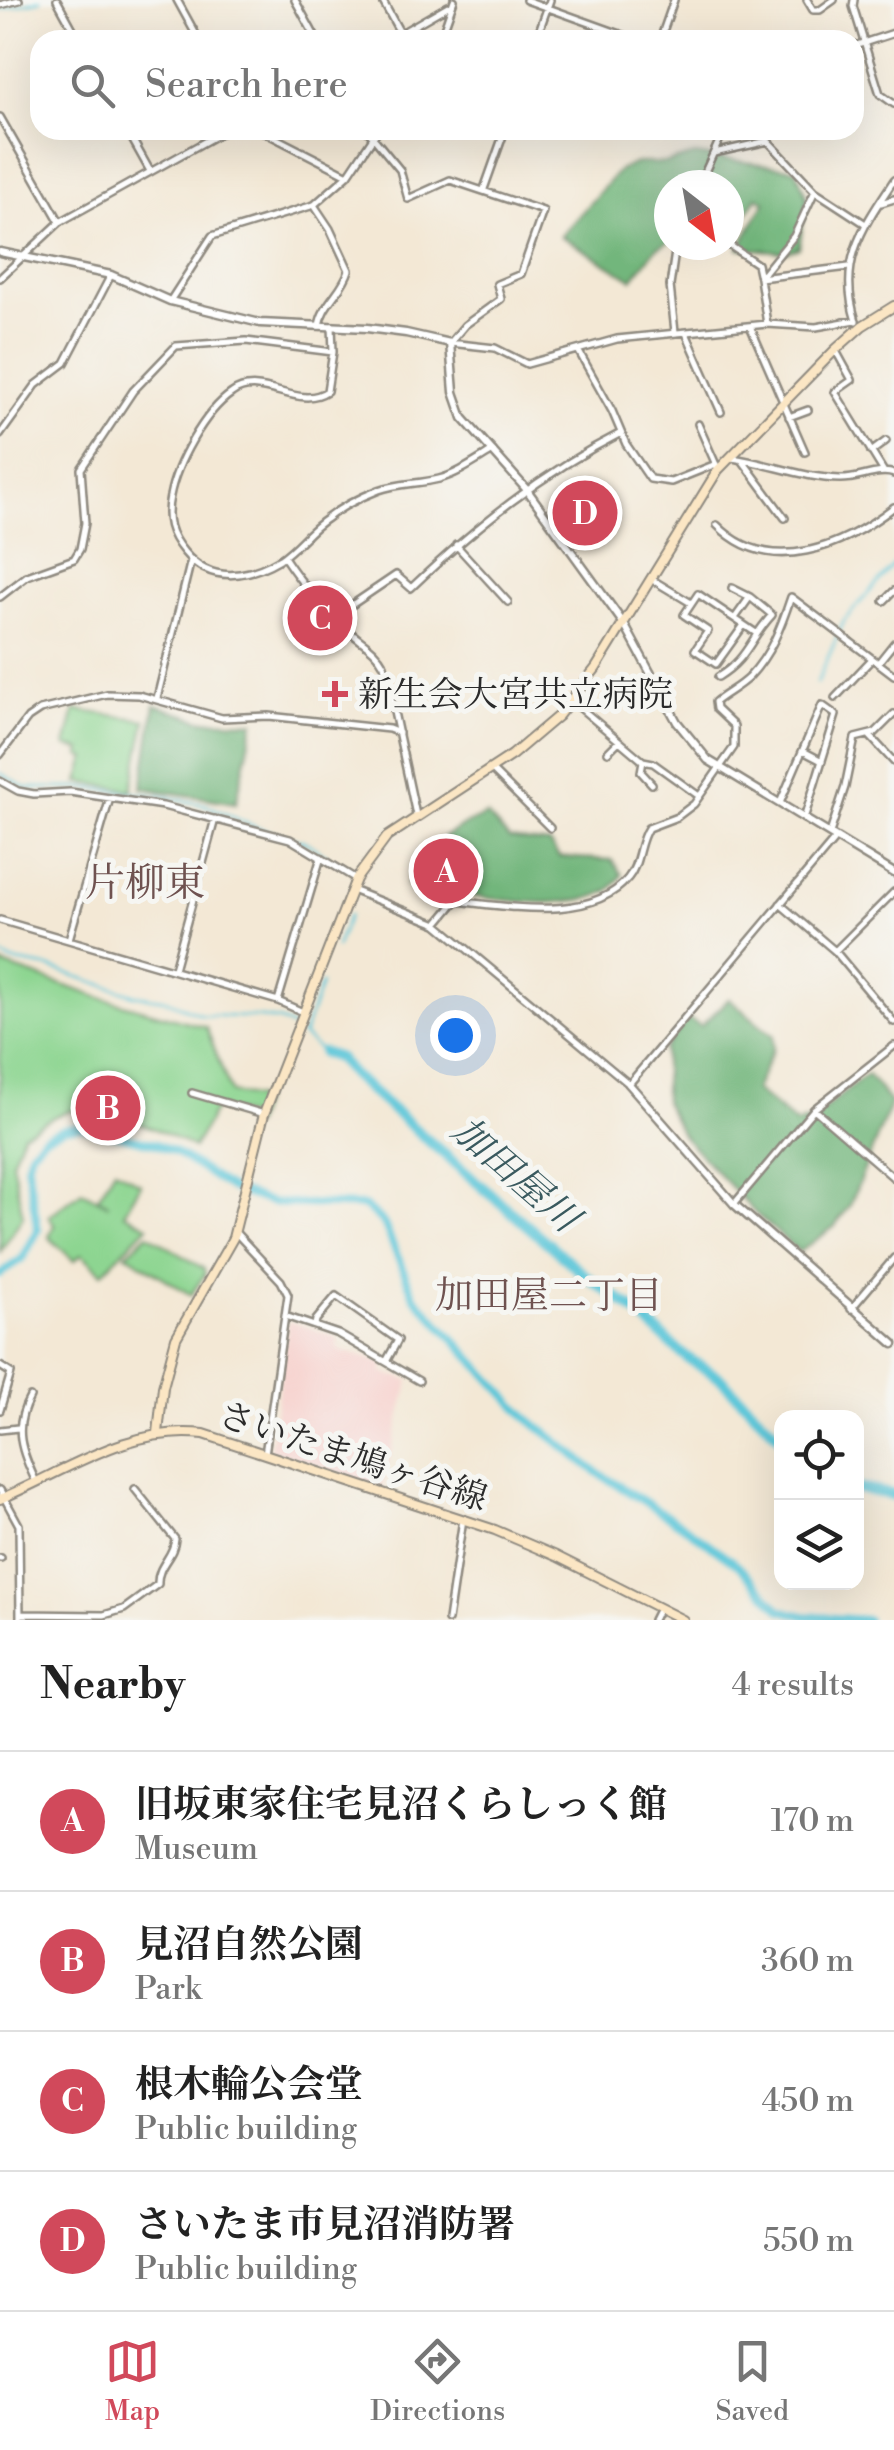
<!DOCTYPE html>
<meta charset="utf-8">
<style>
:root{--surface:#fff;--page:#f6f6f6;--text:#222;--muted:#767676;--line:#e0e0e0;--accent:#d1495b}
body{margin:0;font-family:"Libre Bodoni","Noto Serif JP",serif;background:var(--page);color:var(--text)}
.controls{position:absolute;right:30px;bottom:30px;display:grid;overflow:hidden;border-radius:20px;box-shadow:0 10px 40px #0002}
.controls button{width:90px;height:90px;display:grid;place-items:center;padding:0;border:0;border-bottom:2px solid var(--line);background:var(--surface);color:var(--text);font:50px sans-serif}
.compass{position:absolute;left:654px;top:170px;width:90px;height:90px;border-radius:50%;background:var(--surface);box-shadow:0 10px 40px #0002;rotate:149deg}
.you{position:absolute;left:455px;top:1035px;width:35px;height:35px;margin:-25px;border:8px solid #fff;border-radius:50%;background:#1a73e8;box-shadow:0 0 0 15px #1a73e833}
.badge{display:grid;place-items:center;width:65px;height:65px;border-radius:50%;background:var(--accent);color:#fff;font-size:32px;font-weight:700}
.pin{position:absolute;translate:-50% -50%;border:5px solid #fff;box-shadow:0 2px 10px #0006}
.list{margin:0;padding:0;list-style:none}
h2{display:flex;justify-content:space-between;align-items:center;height:130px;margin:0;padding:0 40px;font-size:42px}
h2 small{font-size:32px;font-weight:400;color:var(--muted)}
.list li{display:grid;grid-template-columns:65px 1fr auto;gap:30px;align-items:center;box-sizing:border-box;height:140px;padding:0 40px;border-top:2px solid var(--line)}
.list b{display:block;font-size:38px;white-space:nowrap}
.list p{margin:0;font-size:32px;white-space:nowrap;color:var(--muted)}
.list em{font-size:32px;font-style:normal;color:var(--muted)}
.icon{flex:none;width:55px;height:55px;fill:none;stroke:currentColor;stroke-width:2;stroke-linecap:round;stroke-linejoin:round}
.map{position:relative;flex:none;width:894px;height:1620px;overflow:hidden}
.search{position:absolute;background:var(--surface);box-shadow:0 10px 40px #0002;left:30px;right:30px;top:30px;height:110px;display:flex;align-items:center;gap:25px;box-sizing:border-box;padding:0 35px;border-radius:30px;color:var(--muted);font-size:38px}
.sheet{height:690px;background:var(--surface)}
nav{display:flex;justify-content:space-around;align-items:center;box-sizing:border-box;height:140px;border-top:2px solid var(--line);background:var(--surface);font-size:28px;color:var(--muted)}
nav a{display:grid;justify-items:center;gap:5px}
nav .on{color:var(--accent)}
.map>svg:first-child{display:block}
.built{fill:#f7d0cc}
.green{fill:#8dd591;stroke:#5c805e;stroke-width:2.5}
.forest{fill:#72b67b;stroke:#4e7053;stroke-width:2.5}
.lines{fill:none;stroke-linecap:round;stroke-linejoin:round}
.stream{stroke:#5ec7d9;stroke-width:2.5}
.canal{stroke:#5ec7d9;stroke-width:8}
.river{stroke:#5ec7d9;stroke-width:11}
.minor-casing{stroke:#8f8a80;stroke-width:10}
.tertiary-casing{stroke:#8f8a80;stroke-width:11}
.secondary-casing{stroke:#8f8a80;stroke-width:12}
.minor{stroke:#fff;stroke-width:5}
.tertiary{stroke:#fff;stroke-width:6}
.secondary{stroke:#fbe6c4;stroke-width:8}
.poi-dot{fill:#d1495b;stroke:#f6f6f2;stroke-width:4}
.labels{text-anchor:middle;stroke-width:10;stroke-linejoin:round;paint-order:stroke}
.poi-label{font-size:35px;fill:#2b2b2b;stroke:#f6f6f2;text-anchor:start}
.street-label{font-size:35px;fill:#2b2b2b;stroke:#f6f6f2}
.water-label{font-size:38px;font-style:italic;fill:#3a5a5f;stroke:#f6f6f2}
.neighbourhood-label{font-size:38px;fill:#6f5250;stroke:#f6f6f2}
.quarter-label{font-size:40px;fill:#6f5250;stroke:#f6f6f2}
</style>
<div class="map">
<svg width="894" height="1620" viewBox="0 0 894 1620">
<rect width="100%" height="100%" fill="#f6f6f2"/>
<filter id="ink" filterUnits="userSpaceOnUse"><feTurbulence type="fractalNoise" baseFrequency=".01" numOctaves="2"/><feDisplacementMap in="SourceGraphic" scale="20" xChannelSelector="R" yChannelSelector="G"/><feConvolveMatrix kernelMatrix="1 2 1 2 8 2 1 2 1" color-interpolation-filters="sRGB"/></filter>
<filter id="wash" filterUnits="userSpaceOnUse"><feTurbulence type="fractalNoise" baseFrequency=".0048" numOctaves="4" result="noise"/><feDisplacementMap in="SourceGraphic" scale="40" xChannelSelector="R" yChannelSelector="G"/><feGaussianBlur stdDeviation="2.25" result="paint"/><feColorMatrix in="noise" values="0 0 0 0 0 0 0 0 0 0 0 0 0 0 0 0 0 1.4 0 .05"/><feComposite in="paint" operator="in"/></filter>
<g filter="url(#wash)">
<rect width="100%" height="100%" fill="#f3e8d5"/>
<path class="built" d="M 292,1322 L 339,1338 L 338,1349 L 384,1363 L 383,1373 L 410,1380 L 382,1487 L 270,1449 L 288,1323 Z"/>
<path class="green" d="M 75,710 L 146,720 L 132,790 L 79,782 L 86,758 L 80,756 L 81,750 L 66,746 Z
M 0,964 L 101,998 L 206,1027 L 231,1093 L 262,1099 L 253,1126 L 247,1116 L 216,1107 L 193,1148 C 170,1134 109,1108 82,1109 C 61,1110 41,1124 23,1133 L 12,1161 L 23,1216 L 0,1252 Z
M 115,1169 L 141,1184 L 124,1213 L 148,1226 L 102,1273 L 82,1254 L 74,1261 L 49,1237 L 54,1225 L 49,1216 L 82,1191 L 109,1205 L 98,1197 Z
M 148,1234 L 204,1269 L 205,1274 L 191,1295 L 126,1254 Z"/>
<path class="forest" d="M 695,155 L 796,169 L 807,198 L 799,248 L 784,252 L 739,248 L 765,202 L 757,197 L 729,242 L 729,185 L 669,185 L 669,242 L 657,248 L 632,279 L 561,236 L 619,170 L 636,163 L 666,163 Z
M 155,705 L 201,720 L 254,722 L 236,803 L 142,788 Z
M 487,815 L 509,839 L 550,844 L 559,857 L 612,860 L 622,875 C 617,881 613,889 606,892 C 563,915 456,894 407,884 C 433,841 441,835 487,815 Z
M 729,999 L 774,1036 L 773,1049 L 755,1090 L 796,1124 L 811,1120 L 867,1074 L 891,1103 L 850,1205 L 834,1227 L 799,1252 L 756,1214 L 683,1136 L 664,1102 L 664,1049 L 688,1019 L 701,1026 Z"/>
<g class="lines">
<path class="stream" d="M 0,10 L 41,0
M 817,683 L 844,621 L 894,564
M 0,773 L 26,788 L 87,788 L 161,796 L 206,805 L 255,827 L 306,842 L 327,856
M 336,947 L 349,915
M 0,954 L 12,961 L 51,968 L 135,995 L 166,1000 L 202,1015 L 262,1018 L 280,1021 L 293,1028
M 301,1034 L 323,1053
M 303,1035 L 321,984"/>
<path class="canal" d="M 0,1274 L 23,1258 L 38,1230 L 27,1165 L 31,1151 L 44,1137 L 64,1128 L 81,1126 L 156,1144 L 175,1152 L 231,1189 L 273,1203 L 364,1206 L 384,1224 L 414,1296 L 526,1417 L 595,1471 L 682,1525 L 738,1565 L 781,1610 L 805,1616 L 867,1620"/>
<path class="river" d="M 323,1053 L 338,1058 L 352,1075 L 586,1276 L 630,1307 L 686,1357 L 720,1378 L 782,1439
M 856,1488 L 894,1495"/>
</g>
</g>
<g filter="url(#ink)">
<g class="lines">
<g class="minor-casing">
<path id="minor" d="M 57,0 L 79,40
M 177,0 L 199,40
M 295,0 L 317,40
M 382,0 L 404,40
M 526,0 L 637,40
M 807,0 L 813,10 L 820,10 L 834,0
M 854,0 L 853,6 L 880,94 L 894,104
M 0,5 L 19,0
M 389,40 L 448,6 L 451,8
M 440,40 L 454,0
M 536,40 L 550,0
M 660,40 L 674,0
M 854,46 L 894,33
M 0,117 L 60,222
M 127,130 L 150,171
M 260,130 L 348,175
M 367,130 L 400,170 L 408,199 L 450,180 L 543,211 L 521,274 L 497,284 L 501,299 L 465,325 L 450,343 L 495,348 L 527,364 L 617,339 L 767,324 L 816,327 L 856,320
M 714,153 L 768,141 L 815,191 L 864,223
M 699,185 L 724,130
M 484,189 L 505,130
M 881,203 L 894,199
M 314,205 L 330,229 L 349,270 C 343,291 322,304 319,326
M 729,245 L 757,264 L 760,278 L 849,267
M 0,278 L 60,222 L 226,130
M 170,301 L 212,236 L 314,205 L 348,175 L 378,130
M 856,321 C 837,262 863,227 894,180
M 767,324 L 760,278 L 794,236 L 815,191
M 332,326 L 333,352 L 327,391 C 298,411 261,372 232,393 C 204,412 176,464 170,496 C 165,519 169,534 184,552 C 210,584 248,578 280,559 C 297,548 309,530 326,519 C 341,507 361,497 379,490 C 397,483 420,484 439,479 C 458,474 476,461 493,451
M 750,326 L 805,452
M 675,332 L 670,286 L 676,245
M 686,333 L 721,412
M 578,350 L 612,411 L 626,444 L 650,479 L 671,482 L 716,464
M 836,351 L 852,380 L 835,392 L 884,472
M 789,417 L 808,410
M 698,424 L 717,467
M 0,435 L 36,385 L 65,363 L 111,275
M 871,452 L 886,441
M 731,458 C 769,463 802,478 840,479 C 858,480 879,468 894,474
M 742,460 L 785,518
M 717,525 C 770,579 844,546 894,507
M 456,545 L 508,602
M 284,557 C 302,584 323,610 349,631 C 362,643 375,648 384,665 L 416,815
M 651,579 L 691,603
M 0,597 L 27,576 L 74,559 L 80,549 L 85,523 L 81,469 L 133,391 L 176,346 L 246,341 L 333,352
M 884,601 L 894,591
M 334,617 L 396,575 L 411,588 C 475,527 542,473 621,433
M 735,618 L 750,597
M 744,625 L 716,664 L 695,650 L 708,631 L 684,615 L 698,594 L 756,633
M 878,663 L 894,643
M 718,677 C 749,658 749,639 772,615 L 750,597 L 732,588
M 157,698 L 191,560
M 835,698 L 871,660
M 572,701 L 643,761 L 641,772 L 652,784
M 869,735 L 894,762
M 803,751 L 822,761
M 608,752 L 619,741
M 0,755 L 28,718 L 40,710 L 107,694 L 139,695 L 222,718 L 269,716 L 389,729 L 399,733
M 643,761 L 653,763 L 699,796
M 491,769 L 550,828
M 0,781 L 18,791 L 34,794 L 70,792 L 163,806 L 290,839 L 356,879
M 780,803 L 822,705 L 836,715 L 804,819
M 830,833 L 845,787 L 855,738 L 875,733 L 894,714
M 352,890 L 437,924 L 629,1084 L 836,838
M 780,904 L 835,951 L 894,1022
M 0,920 L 278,1001
M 437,924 L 456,901 C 506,906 592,923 628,878 C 640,864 638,843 648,828 L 677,817 L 694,804 L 734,747 L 734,726 L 716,709 L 715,702 C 726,693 739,687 749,677 C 771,654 781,627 791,597 L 894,675
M 69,939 L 110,798
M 835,951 L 894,892
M 174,969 L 215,819
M 303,1012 L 278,1001 L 321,857
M 192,1093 L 264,1114
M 814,1109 L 894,1178
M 734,1204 L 814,1109 L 894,1046
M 236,1233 L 281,1281 L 288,1295 L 265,1454
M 851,1309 L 894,1258
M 285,1316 L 338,1334 L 419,1381
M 315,1325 L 316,1320 L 336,1296 L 398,1340 L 387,1360
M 0,1366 L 11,1373 L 0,1410
M 30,1397 C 12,1429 22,1451 36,1482
M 0,1430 L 18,1428
M 0,1490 L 19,1525 L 20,1620
M 0,1558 L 1,1558
M 20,1614 L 104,1615 L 124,1609 L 158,1584 C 157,1565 174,1557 175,1539 L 135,1489
M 448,1620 L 463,1519
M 653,1620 L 659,1608"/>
</g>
<g class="tertiary-casing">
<path id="tertiary" d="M 0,252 L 111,275 L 170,301 L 260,323 L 367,328 L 406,333 L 450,343 L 454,392 L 463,418 L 527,490 L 624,624 L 677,722 L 708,760 L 894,873
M 629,1084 L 734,1204 L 894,1344"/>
</g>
<g class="secondary-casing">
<path id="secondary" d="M 158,1433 L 163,1387 L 176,1338 L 233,1238 L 264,1114 L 356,879 L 387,837 L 512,755 L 558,716 L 596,668 L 718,470 L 835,350 L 862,326 L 894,306
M 0,1499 C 66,1471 129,1425 204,1434 L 495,1530 L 556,1556 L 683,1620"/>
</g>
<use href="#minor" class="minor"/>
<use href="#tertiary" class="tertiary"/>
<use href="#secondary" class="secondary"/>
</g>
</g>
<path class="poi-dot" d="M330 679h10v10h10v10h-10v10h-10v-10h-10v-10h10z"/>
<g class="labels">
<g class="poi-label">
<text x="358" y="706">新生会大宮共立病院</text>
</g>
<g class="street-label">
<text transform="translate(353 1456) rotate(18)" y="12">さいたま鳩ヶ谷線</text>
</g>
<g class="water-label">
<text transform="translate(516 1174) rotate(41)" y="13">加田屋川</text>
</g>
<g class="neighbourhood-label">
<text x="549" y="1308">加田屋二丁目</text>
</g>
<g class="quarter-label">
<text x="145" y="896">片柳東</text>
</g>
</g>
</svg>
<div class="controls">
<button><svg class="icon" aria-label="locate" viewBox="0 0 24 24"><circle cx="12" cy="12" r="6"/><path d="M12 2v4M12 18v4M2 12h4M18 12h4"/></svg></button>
<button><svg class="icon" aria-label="layers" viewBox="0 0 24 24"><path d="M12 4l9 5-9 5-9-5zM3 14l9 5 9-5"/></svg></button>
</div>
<svg class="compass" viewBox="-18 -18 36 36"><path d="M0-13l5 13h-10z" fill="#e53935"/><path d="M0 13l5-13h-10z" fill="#767676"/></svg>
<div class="you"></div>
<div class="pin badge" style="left:446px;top:871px">A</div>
<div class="pin badge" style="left:108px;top:1108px">B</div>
<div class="pin badge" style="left:320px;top:618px">C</div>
<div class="pin badge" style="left:585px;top:513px">D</div>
<div class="search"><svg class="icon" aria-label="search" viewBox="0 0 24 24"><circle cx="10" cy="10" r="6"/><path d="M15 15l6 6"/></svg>Search here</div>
</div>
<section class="sheet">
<h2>Nearby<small>4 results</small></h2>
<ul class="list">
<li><span class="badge">A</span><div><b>旧坂東家住宅見沼くらしっく館</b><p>Museum</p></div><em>170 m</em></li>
<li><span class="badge">B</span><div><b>見沼自然公園</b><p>Park</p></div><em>360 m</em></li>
<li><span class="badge">C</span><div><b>根木輪公会堂</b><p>Public building</p></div><em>450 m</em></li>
<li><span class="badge">D</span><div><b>さいたま市見沼消防署</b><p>Public building</p></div><em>550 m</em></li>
</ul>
</section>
<nav>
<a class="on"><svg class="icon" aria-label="map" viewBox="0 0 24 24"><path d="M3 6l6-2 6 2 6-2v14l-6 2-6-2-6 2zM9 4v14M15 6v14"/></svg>Map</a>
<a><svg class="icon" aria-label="directions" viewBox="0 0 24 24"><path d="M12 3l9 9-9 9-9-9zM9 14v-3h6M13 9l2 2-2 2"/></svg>Directions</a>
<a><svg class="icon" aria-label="saved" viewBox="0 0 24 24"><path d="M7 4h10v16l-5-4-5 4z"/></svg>Saved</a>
</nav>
